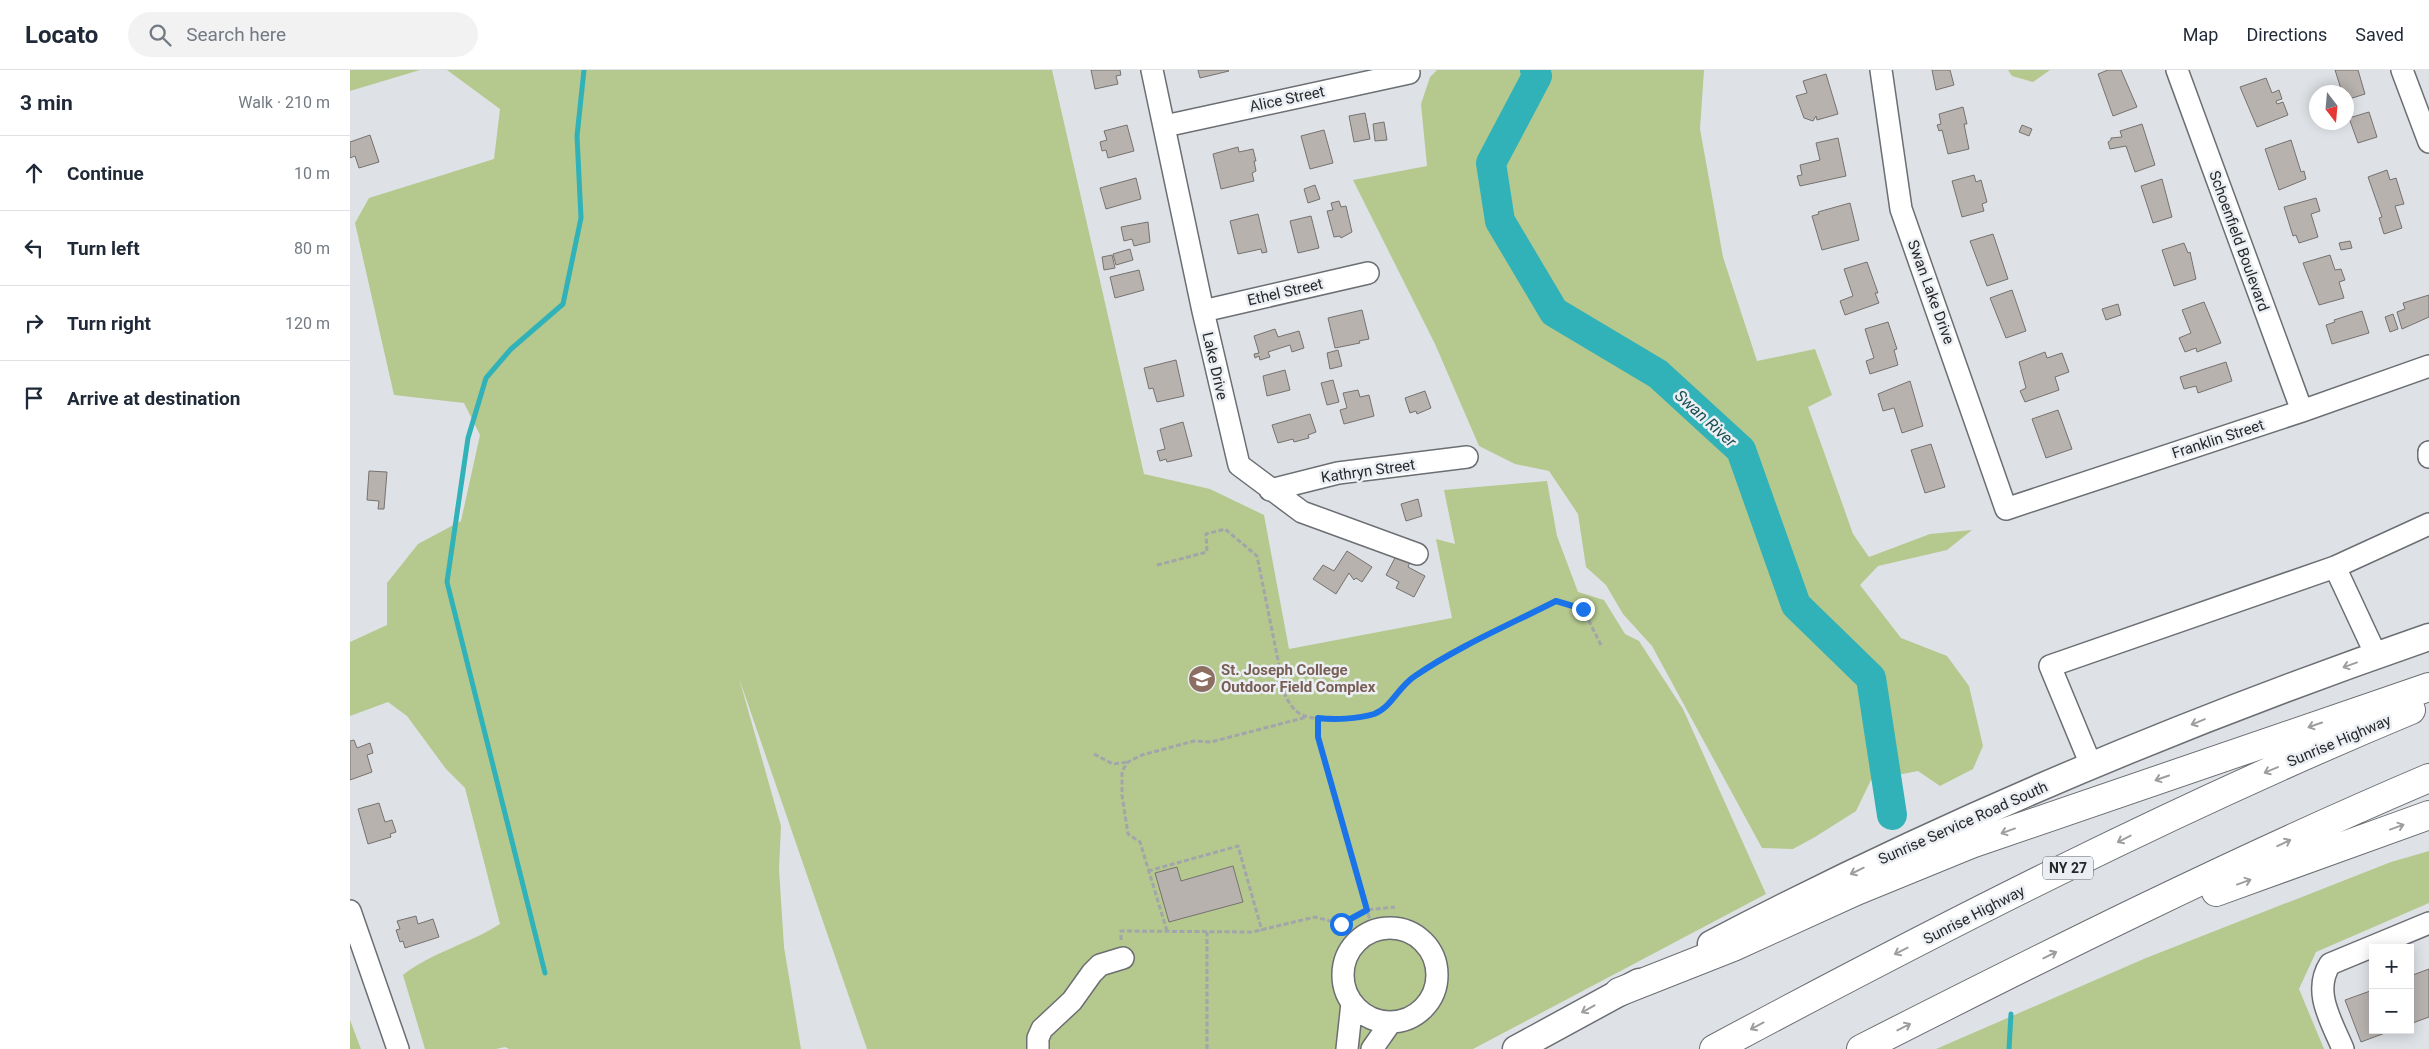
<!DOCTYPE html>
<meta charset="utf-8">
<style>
:root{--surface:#fff;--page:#f2f2f3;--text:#1f2937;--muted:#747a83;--line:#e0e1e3}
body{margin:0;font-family:Roboto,sans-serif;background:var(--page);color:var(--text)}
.controls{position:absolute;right:15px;bottom:15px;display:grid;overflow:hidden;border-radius:0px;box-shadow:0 2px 12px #0003}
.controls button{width:45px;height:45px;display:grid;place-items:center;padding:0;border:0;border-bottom:1px solid var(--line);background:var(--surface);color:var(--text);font:25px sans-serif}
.compass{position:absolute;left:1959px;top:15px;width:45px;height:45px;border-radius:50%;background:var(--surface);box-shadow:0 2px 12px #0003;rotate:164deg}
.stop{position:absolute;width:15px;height:15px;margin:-11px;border:4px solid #1a73e8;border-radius:50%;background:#fff}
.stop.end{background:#1a73e8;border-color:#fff;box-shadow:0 1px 5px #0008}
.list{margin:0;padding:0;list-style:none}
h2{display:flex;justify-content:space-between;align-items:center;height:65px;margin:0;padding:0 20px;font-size:21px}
h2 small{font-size:16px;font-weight:400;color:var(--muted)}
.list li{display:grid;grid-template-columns:32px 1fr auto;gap:15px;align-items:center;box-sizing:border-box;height:75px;padding:0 20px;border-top:1px solid var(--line)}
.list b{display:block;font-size:19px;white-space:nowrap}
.list em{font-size:16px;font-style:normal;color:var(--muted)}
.icon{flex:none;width:28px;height:28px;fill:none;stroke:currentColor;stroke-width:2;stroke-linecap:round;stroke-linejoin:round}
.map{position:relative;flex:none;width:2079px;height:979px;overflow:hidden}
header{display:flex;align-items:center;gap:30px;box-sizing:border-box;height:70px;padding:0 25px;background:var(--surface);border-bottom:1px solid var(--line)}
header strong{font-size:24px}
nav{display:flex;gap:28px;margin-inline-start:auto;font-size:18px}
.search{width:350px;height:45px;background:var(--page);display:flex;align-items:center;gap:12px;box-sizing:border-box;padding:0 18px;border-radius:28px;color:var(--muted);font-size:19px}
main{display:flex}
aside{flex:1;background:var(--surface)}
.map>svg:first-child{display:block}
.green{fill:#b5c88e}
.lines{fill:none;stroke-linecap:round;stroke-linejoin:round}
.stream{stroke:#30b2b8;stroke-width:5}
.river{stroke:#30b2b8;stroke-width:30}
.building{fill:#b8b2af;stroke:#76726f}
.minor-casing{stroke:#6b6e72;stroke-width:24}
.major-casing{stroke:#6b6e72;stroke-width:29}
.highway-casing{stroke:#6b6e72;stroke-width:30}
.path{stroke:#a2a5a9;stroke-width:3;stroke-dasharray:5 2.5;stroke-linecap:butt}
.minor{stroke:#fff;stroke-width:21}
.major{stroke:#fff;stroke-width:26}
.highway{stroke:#fff;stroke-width:28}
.oneway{stroke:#9e9e9f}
.route{stroke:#1a73e8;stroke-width:6}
.labels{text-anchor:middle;stroke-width:5;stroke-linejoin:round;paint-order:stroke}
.shield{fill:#ebeff3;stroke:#626466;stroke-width:1}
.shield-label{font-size:14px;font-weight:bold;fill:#27282a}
.street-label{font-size:15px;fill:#27282a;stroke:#ebeff3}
.education-label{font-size:15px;font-weight:bold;fill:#785e54;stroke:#ebeff3;text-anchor:start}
.water-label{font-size:16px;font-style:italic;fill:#1a4f51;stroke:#ebeff3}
</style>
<header>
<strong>Locato</strong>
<div class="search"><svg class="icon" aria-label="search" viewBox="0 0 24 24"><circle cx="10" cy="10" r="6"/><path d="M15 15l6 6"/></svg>Search here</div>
<nav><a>Map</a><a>Directions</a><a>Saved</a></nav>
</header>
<main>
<aside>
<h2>3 min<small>Walk · 210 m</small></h2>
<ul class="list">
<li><svg class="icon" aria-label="ahead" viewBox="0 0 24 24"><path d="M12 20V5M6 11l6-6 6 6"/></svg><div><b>Continue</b></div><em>10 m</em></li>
<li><svg class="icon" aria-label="left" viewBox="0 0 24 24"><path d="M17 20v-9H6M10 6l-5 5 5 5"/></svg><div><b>Turn left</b></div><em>80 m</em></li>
<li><svg class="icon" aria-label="right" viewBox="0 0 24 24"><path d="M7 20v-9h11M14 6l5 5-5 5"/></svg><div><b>Turn right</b></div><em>120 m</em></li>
<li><svg class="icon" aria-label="arrive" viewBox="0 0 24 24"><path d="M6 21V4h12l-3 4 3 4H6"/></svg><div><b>Arrive at destination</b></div></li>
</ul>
</aside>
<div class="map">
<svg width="2079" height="979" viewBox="0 0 2079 979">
<rect width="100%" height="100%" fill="#dee2e6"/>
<path class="green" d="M 0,0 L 70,0 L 0,21 Z
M 97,0 L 702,0 L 794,404 L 860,419 L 914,445 L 939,579 L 1102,548 L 1086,469 L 1105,474 L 1094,420 L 1197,411 L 1207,466 L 1228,522 L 1254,530 L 1275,564 L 1289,571 L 1333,639 L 1416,824 L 1123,979 L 517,979 L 389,608 L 431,756 L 429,799 L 434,877 L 451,979 L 159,979 L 155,977 L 146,979 L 75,979 L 53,905 C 82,882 119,874 150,854 L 115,718 L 96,699 L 57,646 L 38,632 L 0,646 L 0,572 L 37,555 L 37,513 L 68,474 L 111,451 L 130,365 L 114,333 L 44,325 L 5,153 L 19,128 L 144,89 L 150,39 Z
M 1087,0 L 1354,0 L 1350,59 L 1373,187 L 1407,291 L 1465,279 L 1482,325 L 1458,337 L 1503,464 L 1519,487 L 1580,464 L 1622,460 L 1597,480 L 1528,496 L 1510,515 L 1551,568 L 1597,586 L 1619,616 L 1633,676 L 1623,699 L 1590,716 L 1568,701 L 1521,710 L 1506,741 L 1465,767 L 1443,779 L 1412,778 L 1302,576 L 1273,544 L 1256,515 L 1236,497 L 1228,444 L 1199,401 L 1165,394 L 1129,376 L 1085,274 L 1003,110 L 1077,96 L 1071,34 L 1080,7 Z
M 1658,0 L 1700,0 L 1683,12 L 1662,6 Z
M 2079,781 L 2079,833 L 1966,882 L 1949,919 L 1974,979 L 1586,979 L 1796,888 L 2041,792 Z
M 0,950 L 11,979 L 0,979 Z"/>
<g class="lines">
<path class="stream" d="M 195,903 L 97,512 L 118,368 L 136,308 L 161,279 L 213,234 L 231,148 L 227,66 L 234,0
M 1659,979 L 1661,944"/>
<path class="river" d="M 1185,0 L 1187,6 L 1141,93 L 1150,151 L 1204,242 L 1308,304 L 1391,380 L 1446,535 L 1521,608 L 1542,745"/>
</g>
<path class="building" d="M 741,0 L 770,0 L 771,5 L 766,6 L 768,14 L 745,19 Z
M 848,0 L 878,0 L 879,1 L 850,8 Z
M 1582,0 L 1600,0 L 1604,15 L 1586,20 Z
M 1758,0 L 1771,0 L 1787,37 L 1763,46 L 1748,4 Z
M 1985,0 L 2008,0 L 2015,24 L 1999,29 L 1996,20 L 1992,22 Z
M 1476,4 L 1488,44 L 1467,50 L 1466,46 L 1463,51 L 1454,48 L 1446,26 L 1457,23 L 1453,11 Z
M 1916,8 L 1922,23 L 1929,20 L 1932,29 L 1926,31 L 1927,34 L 1933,32 L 1938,45 L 1907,57 L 1890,17 Z
M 1613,37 L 1617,54 L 1614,54 L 1619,79 L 1598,84 L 1592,60 L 1589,61 L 1587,55 L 1591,54 L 1589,44 Z
M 2019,42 L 2027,67 L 2008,73 L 1999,48 Z
M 1015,43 L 1020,69 L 1004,72 L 999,46 Z
M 1034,52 L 1037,70 L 1025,71 L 1023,54 Z
M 1792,54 L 1805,95 L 1785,102 L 1776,76 L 1760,79 L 1758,72 L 1761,70 L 1761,68 L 1772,67 L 1770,61 Z
M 777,55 L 784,81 L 758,88 L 756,80 L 752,81 L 750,72 L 757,70 L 754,61 Z
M 1672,55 L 1682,59 L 1679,66 L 1669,62 Z
M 974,60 L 983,93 L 960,99 L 951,66 Z
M 20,65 L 29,92 L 9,98 L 5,86 L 0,88 L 0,72 Z
M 1488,68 L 1496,106 L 1450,116 L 1447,106 L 1452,105 L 1450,95 L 1470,90 L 1466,73 Z
M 1941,70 L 1951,102 L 1954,101 L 1956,109 L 1929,120 L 1915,79 Z
M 888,77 L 889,82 L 903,79 L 906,91 L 904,91 L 906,101 L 902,103 L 904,111 L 871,119 L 863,84 Z
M 2037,100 L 2040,110 L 2046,108 L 2054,134 L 2045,136 L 2052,158 L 2034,164 L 2029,148 L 2032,147 L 2018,107 Z
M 1624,105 L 1626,112 L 1631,110 L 1637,132 L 1632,134 L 1634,141 L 1612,147 L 1602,111 Z
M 786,108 L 791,129 L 756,139 L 750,118 Z
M 1812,109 L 1822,147 L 1803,153 L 1791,116 Z
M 965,115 L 970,129 L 958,133 L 954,119 Z
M 1966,128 L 1970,141 L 1961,144 L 1968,167 L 1949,173 L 1946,165 L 1943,166 L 1934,137 Z
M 989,131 L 991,137 L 996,136 L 1002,162 L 991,168 L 990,166 L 984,167 L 977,141 L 983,140 L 981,133 Z
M 1500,133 L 1509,170 L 1472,180 L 1462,146 L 1469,144 L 1468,142 Z
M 908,144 L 917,182 L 912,183 L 911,179 L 888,184 L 880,151 Z
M 961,146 L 969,178 L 948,183 L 940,151 Z
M 798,152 L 800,172 L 784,176 L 782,169 L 774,171 L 771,157 Z
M 1643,164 L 1658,209 L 1637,216 L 1620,171 Z
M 2000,171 L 2002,178 L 1991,180 L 1989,173 Z
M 1834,173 L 1838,183 L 1840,182 L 1846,209 L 1824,216 L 1812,180 Z
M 780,179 L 783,190 L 766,195 L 763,184 Z
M 762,185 L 765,198 L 754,200 L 752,187 Z
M 1980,185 L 1985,200 L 1991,199 L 1995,210 L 1989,212 L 1994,228 L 1969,235 L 1953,193 Z
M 1517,192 L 1528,223 L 1525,223 L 1529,233 L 1495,245 L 1490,231 L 1503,226 L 1494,199 Z
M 789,200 L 794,220 L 765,228 L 760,207 Z
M 1662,220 L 1676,261 L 1656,268 L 1640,228 Z
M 2079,225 L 2079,247 L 2052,259 L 2047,242 L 2055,239 L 2053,233 Z
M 1854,232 L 1871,273 L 1847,282 L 1846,278 L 1835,282 L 1829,268 L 1841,263 L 1832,240 Z
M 1768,234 L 1771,245 L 1756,250 L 1752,239 Z
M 1012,240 L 1019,269 L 1009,271 L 1010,273 L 985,278 L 978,248 Z
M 2012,241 L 2019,263 L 1982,274 L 1976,255 L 1985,252 L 1984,250 Z
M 2043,244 L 2048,259 L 2040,262 L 2035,247 Z
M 1538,252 L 1547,279 L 1544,280 L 1548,295 L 1520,304 L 1516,291 L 1524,288 L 1515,259 Z
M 925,259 L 928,267 L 949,261 L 954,278 L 942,282 L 940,275 L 918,282 L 920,287 L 910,290 L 909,286 L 905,288 L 904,284 L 909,283 L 904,266 Z
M 988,280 L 992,296 L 980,299 L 977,283 Z
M 1695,282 L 1697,288 L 1712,283 L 1719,302 L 1705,307 L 1709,320 L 1675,332 L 1670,321 L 1676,318 L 1669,292 Z
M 826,290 L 834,326 L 807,332 L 803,318 L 799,319 L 794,298 Z
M 1876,292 L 1882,311 L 1848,323 L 1846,316 L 1834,319 L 1830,307 Z
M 935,300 L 940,320 L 917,326 L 913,306 Z
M 983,310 L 989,332 L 977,335 L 971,313 Z
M 1560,311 L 1573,356 L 1552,363 L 1544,338 L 1533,341 L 1528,324 Z
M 1008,320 L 1010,327 L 1019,325 L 1024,346 L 994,354 L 990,340 L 997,338 L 993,323 Z
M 1075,321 L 1081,338 L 1067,344 L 1066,341 L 1060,343 L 1055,328 Z
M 1708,340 L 1722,379 L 1696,388 L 1682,349 Z
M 960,344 L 966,362 L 958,365 L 959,368 L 944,372 L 943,369 L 928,373 L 922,355 Z
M 833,352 L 842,386 L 817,392 L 816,389 L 810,391 L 807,381 L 815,379 L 810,359 Z
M 1581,374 L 1595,417 L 1575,423 L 1561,380 Z
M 19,401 L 37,402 L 34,439 L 28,439 L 29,431 L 17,430 Z
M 1068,429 L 1072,446 L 1056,451 L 1051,434 Z
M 997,481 L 1022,497 L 1012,512 L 1006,508 L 1004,510 L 999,503 L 986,524 L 963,509 L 973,495 L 984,501 Z
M 1046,486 L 1060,492 L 1058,497 L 1075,506 L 1064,527 L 1046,518 L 1049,512 L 1036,505 Z
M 4,670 L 7,678 L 20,673 L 23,683 L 17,685 L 22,702 L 0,710 L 0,671 Z
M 29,733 L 35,752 L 42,750 L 46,762 L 40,764 L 41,767 L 18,774 L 8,739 Z
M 883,796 L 893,832 L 819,852 L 805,803 L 827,797 L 831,811 Z
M 66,846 L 68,854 L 83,849 L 89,867 L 55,878 L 53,871 L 50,872 L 46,860 L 50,859 L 47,851 Z
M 2079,899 L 2079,947 L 2060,954 L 2060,906 Z
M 2023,920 L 2023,960 L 2043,960 L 2011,972 L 1995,930 Z"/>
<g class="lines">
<g class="minor-casing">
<path id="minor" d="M 802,0 L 853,241 L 889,395 L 952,442 L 1067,484
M 1531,0 L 1551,139 L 1656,439 L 1952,341 L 2079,296
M 1827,0 L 1952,341
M 2052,0 L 2079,72
M 815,56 L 1059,3
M 853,241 L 1018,203
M 2079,382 L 2079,387
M 920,420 L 988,403 L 1117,387
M 1985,497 L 2026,585
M 1741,695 L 1700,596 L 1985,497 L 2079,454
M 0,841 L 48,979
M993 905a47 47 0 1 1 94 0a47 47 0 1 1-94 0Z
M 688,979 L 688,968 L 692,959 L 722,931 L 742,903 L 750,895 L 773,888
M 997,979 L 1002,933
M 1022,979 L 1041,952
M 1993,979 C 1982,952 1962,922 1980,894 L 2079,853"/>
</g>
<g class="major-casing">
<path id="major" d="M 1361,874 C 1592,753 1833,652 2079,567
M 1166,979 L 1289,912"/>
</g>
<g class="highway-casing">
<path id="highway" d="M 1866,822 L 2079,745
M 1269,922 L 1383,877 L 1506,821 L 1621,774 L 2079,617
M 1364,979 C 1592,857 1823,739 2061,640
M 1511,979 C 1698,884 1886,790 2079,708"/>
</g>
<path class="path" d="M 807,495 L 857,482 L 856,464 L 875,459 L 907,486 L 935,625 C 939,633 944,641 952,645 C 970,652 1006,650 1024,644 C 1038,639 1041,628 1050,618 C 1054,613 1060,609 1065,606 C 1109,576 1159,555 1207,531 L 1233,539 L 1252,577
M 967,648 L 968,667 L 1023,861
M 744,684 L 763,694 L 778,692
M 798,801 L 888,776 L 912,861
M 817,861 L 790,772 L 778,764 L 772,725 L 772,701 L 778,692 L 792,685 L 844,671 L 861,672 L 957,647
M 771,870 L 771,861 L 902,862 L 965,847 L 991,854 L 1017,840 L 1045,837
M 857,979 L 857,862"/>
<use href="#minor" class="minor"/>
<use href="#major" class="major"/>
<use href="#highway" class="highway"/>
</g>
<defs><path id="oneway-shaft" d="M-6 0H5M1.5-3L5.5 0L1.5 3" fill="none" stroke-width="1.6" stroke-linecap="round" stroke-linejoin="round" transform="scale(1.25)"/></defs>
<g class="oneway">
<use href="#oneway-shaft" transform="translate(2000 595) rotate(160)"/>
<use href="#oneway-shaft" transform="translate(1848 652) rotate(158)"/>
<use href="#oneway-shaft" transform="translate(1965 655) rotate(161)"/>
<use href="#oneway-shaft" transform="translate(1921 700) rotate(157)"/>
<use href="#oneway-shaft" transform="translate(1812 708) rotate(161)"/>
<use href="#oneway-shaft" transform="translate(2047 757) rotate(-20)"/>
<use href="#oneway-shaft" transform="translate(1658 761) rotate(160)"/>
<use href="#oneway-shaft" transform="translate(1774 769) rotate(153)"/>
<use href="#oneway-shaft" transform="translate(1934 773) rotate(-25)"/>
<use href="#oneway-shaft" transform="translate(1507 801) rotate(154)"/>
<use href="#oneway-shaft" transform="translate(1894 812) rotate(-20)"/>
<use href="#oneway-shaft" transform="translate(1551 881) rotate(153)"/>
<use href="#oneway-shaft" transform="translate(1700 885) rotate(-26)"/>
<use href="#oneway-shaft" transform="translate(1238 939) rotate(151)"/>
<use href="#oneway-shaft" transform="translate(1407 956) rotate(152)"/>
<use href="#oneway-shaft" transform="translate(1554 957) rotate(-27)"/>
</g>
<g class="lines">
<path class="route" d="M 991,854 L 1017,840 L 968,667 L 968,648 C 984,650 1008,649 1024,644 C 1041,638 1048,617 1065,606 C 1109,576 1159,555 1206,531 L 1233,539"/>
</g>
<defs>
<g id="university-disc" transform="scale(1.4375)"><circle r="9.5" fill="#8d6e63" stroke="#ebeff3"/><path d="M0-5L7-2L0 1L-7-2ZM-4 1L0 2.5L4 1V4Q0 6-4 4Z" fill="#fff"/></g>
</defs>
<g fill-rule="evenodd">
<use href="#university-disc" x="852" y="609"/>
</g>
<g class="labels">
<rect class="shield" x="1693" y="786.5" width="50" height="23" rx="4"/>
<g class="shield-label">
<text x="1718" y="803">NY 27</text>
</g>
<g class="street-label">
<text transform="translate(937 29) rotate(-12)" y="5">Alice Street</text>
<text transform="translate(1889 171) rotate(70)" y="5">Schoenfield Boulevard</text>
<text transform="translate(935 222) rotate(-13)" y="5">Ethel Street</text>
<text transform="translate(1581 222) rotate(70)" y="5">Swan Lake Drive</text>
<text transform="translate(865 296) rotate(77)" y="5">Lake Drive</text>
<text transform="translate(1868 369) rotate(-18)" y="5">Franklin Street</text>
<text transform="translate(1018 401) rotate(-8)" y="5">Kathryn Street</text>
<text transform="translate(1989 671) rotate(-23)" y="5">Sunrise Highway</text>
<text transform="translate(1613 753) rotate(-24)" y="5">Sunrise Service Road South</text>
<text transform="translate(1624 845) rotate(-27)" y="5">Sunrise Highway</text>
</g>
<g class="education-label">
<text x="871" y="605">St. Joseph College<tspan x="871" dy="17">Outdoor Field Complex</tspan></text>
</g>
<g class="water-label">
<text transform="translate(1356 348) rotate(42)" y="6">Swan River</text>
</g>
</g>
</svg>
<div class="controls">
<button>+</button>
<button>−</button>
</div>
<svg class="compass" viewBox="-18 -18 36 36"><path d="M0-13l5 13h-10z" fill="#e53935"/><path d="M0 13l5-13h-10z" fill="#747a83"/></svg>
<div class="stop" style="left:991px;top:854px"></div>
<div class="stop end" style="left:1233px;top:539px"></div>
</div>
</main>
